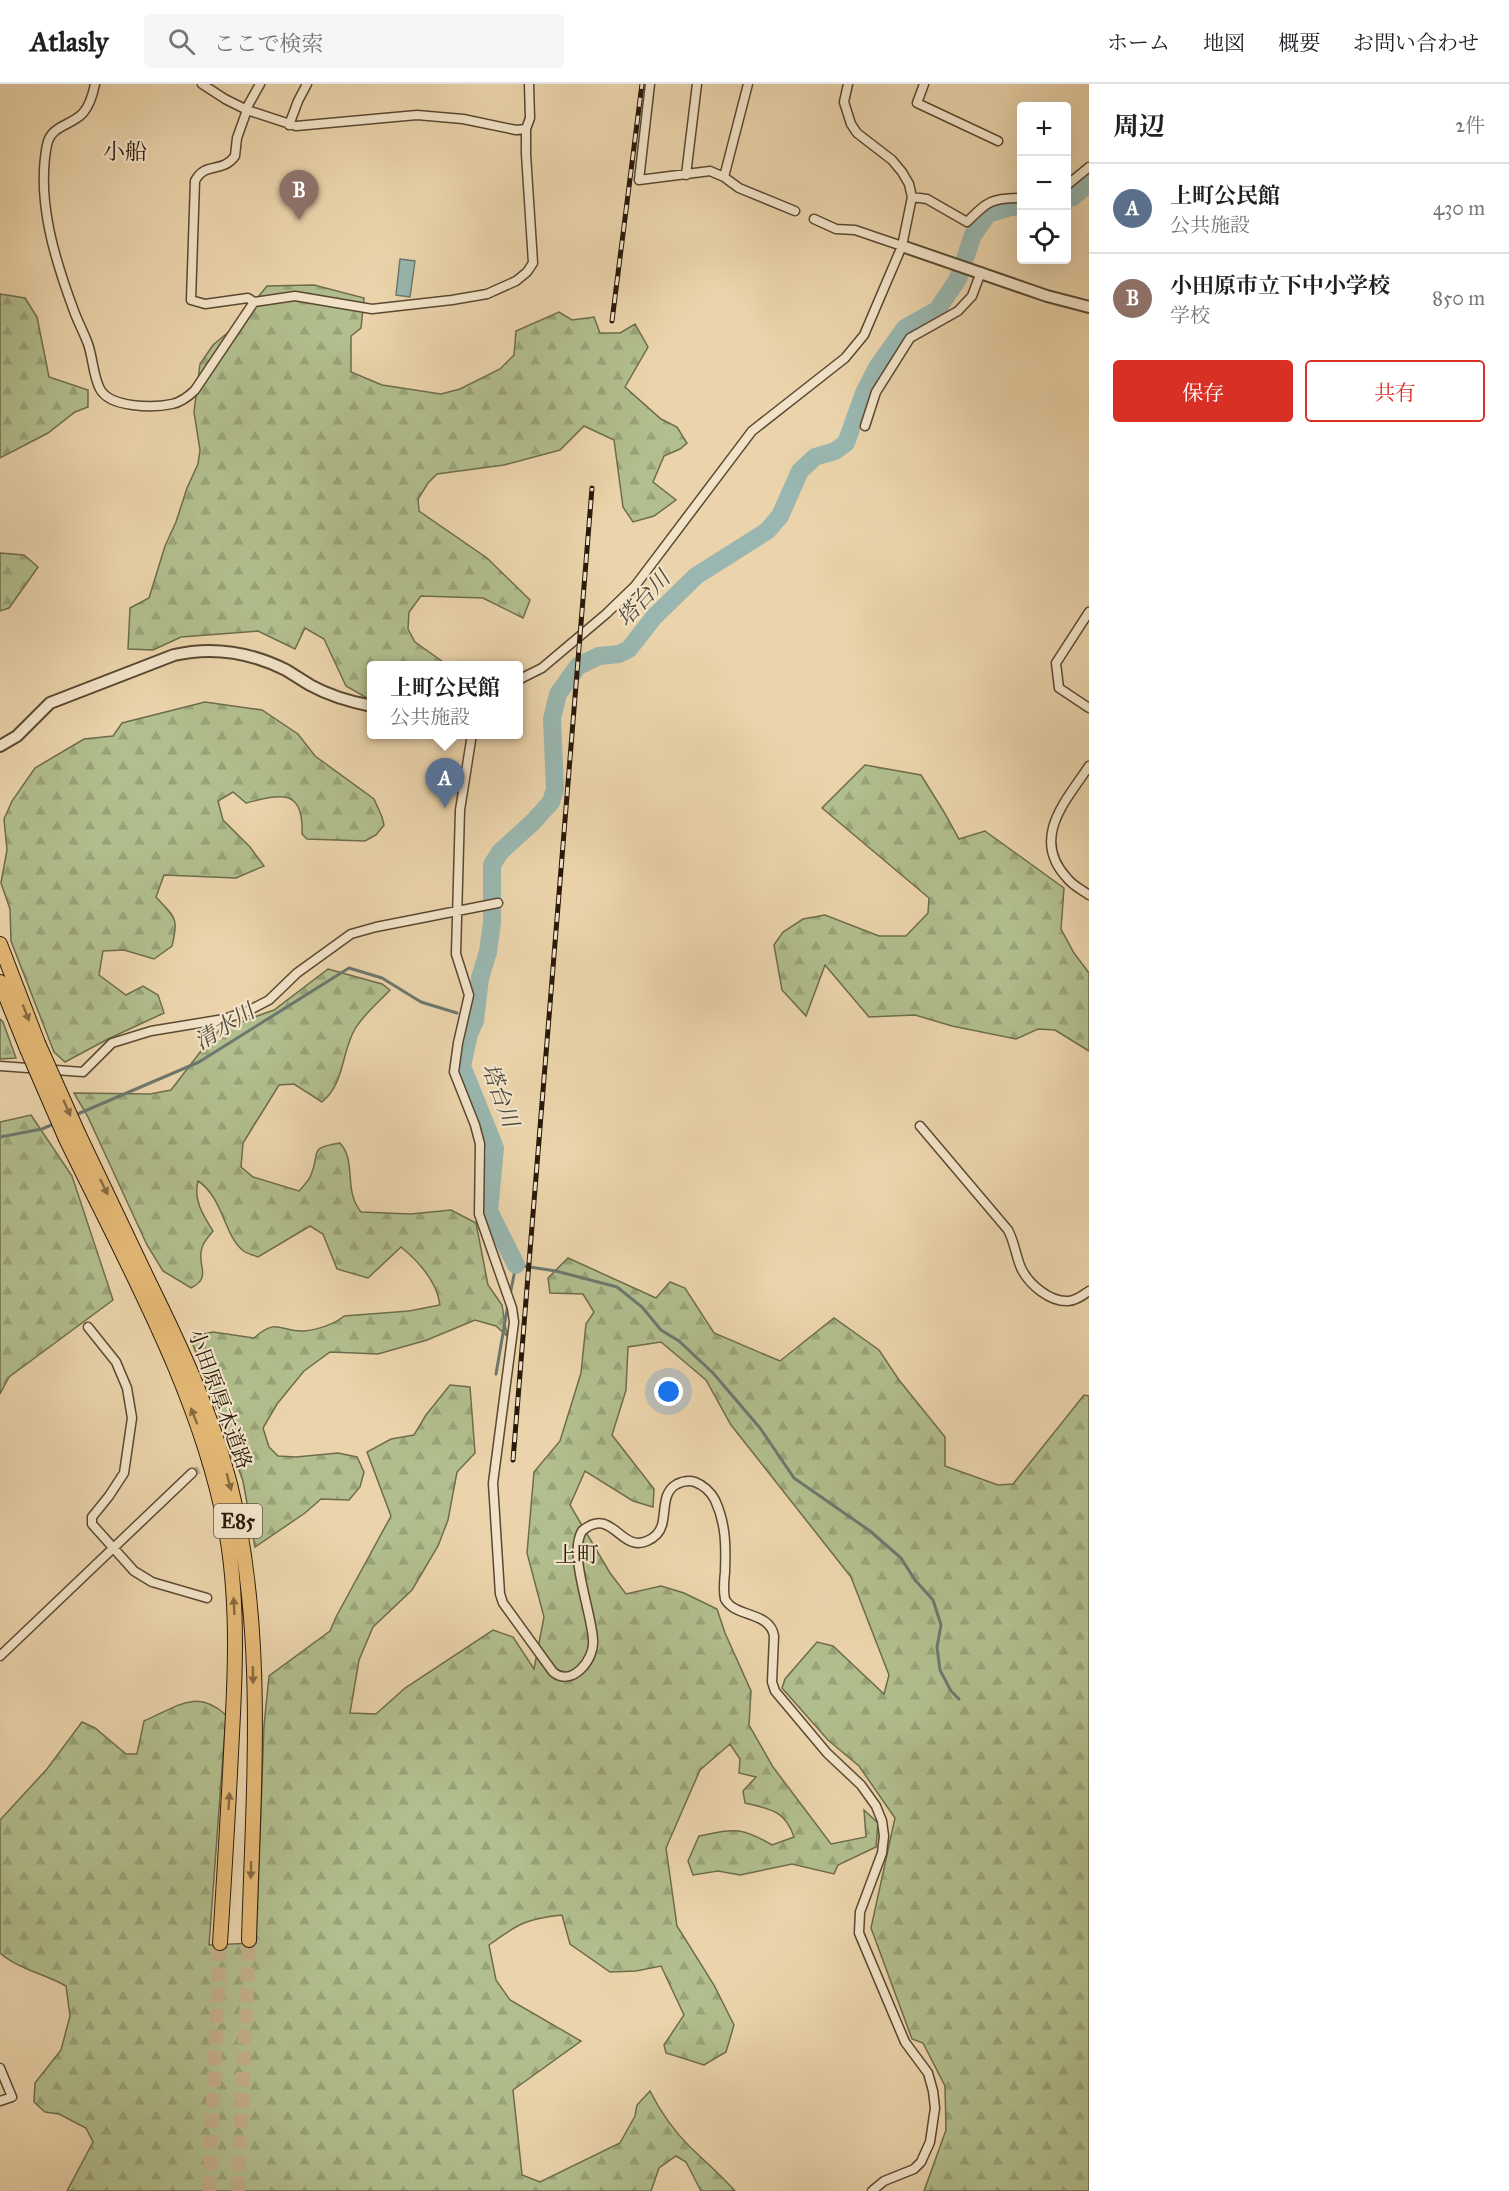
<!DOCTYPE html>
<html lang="ja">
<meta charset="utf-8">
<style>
:root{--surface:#fff;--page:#f6f6f6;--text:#202124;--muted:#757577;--line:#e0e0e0;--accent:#d93025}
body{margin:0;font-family:"IM FELL Great Primer","Noto Serif JP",serif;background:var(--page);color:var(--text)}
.controls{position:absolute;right:18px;top:18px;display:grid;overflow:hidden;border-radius:6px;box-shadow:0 6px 24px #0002}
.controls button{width:54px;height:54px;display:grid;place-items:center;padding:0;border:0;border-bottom:2px solid var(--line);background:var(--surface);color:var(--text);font:30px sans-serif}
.you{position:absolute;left:669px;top:1308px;width:21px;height:21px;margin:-15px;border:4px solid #fff;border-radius:50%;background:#1a73e8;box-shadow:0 0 0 9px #1a73e833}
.badge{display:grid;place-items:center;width:39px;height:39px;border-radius:50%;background:var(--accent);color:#fff;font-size:20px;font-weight:700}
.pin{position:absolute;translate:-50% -50px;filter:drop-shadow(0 2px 3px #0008)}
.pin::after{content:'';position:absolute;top:32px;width:21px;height:18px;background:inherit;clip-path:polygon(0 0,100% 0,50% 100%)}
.popup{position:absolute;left:367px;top:577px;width:156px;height:78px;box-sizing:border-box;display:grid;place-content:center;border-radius:6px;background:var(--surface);filter:drop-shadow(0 2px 4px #0005);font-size:20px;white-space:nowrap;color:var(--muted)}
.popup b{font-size:22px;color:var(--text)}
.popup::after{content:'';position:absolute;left:50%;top:100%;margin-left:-12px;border:12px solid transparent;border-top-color:var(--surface)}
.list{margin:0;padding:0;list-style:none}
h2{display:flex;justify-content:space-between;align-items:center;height:78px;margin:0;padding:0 24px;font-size:26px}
h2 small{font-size:20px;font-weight:400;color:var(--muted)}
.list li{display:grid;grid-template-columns:39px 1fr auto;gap:18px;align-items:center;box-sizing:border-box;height:90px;padding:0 24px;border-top:2px solid var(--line)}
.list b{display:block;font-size:22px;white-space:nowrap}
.list p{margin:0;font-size:20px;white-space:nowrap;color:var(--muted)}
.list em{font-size:20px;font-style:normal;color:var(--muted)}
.actions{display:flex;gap:12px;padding:18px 24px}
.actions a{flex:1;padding:14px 0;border:2px solid var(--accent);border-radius:6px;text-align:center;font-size:21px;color:var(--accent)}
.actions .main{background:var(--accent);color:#fff}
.icon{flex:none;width:33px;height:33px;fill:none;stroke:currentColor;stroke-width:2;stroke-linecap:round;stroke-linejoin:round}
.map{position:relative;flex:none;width:1089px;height:2107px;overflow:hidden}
header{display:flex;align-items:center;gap:36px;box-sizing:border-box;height:84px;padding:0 30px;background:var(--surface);border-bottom:2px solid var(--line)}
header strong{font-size:28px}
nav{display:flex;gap:33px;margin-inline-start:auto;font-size:21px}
.search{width:420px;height:54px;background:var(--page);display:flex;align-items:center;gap:15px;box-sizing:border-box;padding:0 21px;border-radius:6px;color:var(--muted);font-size:22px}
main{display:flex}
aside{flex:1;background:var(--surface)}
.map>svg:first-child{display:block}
.forest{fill:url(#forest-firs);stroke:#6e6c4c;stroke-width:1.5}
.water{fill:#99b7b0;stroke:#6d786e;stroke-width:1.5}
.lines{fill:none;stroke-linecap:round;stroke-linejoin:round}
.stream{stroke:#6d786e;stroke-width:3}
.river{stroke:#99b7b0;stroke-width:18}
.minor-tunnel{stroke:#c4af8b;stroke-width:8;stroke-dasharray:8 4;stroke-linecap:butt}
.trunk-tunnel{stroke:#c4af8b;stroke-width:14;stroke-dasharray:14 7;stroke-linecap:butt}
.minor-casing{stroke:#5a4832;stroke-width:11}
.tertiary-casing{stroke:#5a4832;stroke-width:14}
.trunk-casing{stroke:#2a190a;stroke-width:16}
.minor{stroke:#f2e3c8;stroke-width:8}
.tertiary{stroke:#f2e3c8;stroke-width:10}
.trunk{stroke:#e6ba76;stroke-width:14}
.rail-casing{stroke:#2a190a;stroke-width:5}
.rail{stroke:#f2e3c8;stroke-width:3;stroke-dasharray:9;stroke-linecap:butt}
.trunk-bridge-casing{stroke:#2a190a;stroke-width:16;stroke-linecap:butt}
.trunk-bridge{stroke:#e6ba76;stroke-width:14}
.oneway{fill:#886a40}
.labels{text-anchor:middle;stroke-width:4.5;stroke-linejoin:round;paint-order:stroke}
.shield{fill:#f2e3c8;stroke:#665643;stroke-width:1.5}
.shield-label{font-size:20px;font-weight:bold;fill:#2a190a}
.street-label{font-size:21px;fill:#2a190a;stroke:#f2e3c8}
.neighbourhood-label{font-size:22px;fill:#2a190a;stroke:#f2e3c8}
.water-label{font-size:22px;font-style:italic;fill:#4b483c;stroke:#f2e3c8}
</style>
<header>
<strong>Atlasly</strong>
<div class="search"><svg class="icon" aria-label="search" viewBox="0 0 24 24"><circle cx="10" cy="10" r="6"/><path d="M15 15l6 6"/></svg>ここで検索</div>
<nav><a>ホーム</a><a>地図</a><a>概要</a><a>お問い合わせ</a></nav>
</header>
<main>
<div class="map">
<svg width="1089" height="2107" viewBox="0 0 1089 2107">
<defs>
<pattern id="forest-firs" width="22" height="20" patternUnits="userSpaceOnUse" patternTransform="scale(1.5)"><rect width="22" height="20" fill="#b2be8d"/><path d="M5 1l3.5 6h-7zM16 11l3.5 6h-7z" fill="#99a378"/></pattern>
</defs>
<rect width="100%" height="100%" fill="#ebd4ab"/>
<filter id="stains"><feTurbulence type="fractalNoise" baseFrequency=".00333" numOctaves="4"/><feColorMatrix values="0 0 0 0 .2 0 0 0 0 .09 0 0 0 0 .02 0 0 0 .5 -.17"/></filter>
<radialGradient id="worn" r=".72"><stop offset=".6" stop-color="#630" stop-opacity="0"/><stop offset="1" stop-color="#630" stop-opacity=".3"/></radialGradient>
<path class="forest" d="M 314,201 L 364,214 L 361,244 L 351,252 L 351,288 L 382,301 L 441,310 L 460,305 L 500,285 L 514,271 L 516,247 L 559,228 L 572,236 L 594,233 L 600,249 L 620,249 L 635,240 L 648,263 L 625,303 L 661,335 L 677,343 L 687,359 L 680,365 L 664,372 L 653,398 L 676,416 L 654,432 L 633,438 L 623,423 L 614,356 L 584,342 L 560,366 L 504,381 L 437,390 L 428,399 L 418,415 L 419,427 L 487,474 L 530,516 L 523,534 L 483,514 L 421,512 L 409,528 L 408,545 L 415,558 L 446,580 L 461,581 L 372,582 L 372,617 L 346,602 L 324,555 L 305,544 L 295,565 L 258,547 L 181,553 L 153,566 L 128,565 L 130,524 L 149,514 L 165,462 L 176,438 L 187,404 L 198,380 L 200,366 L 194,328 L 200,280 L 213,261 L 231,246 L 267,202 Z
M 0,210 L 25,214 L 37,233 L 49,293 L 88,306 L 88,323 L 75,328 L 48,349 L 0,374 Z
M 0,469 L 24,471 L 38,483 L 9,524 L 0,527 Z
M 205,618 L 262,626 L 298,650 L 315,672 L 374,715 L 382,733 L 384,741 L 376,751 L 365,757 L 307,755 L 302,750 C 304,704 281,710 246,719 L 233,708 L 218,717 L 223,736 L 250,763 L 264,782 L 236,794 L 164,791 L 156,813 C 175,834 179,833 172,862 L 154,875 L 124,866 L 103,867 L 99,891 L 126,911 L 143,902 L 158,911 L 164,929 L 108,955 L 65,978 L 54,968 L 11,857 L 10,825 L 1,799 L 7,766 L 4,735 L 12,717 L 35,684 L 84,655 L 113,652 L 122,639 Z
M 865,681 L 921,691 L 944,728 L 959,755 L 985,747 L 1064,804 L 1061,845 L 1074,869 L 1089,889 L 1089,967 L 1055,946 L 1038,945 L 1016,955 L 952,942 L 915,931 L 869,933 L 825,881 L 806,932 L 782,906 L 774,861 L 783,848 L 803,835 L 825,831 L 879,852 L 906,852 L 928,829 L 929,814 L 822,724 Z
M 328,885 L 382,900 L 390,906 C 379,918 363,931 355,945 C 341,969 345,999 322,1018 L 294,1000 L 279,1001 L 243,1059 L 241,1083 L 253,1093 L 299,1107 C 303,1102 309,1097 311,1091 C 321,1068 307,1064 340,1059 C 357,1078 343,1106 361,1128 L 411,1130 L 451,1126 L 476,1139 L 488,1201 L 502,1221 L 507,1252 L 496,1242 L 475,1236 L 427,1256 L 378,1270 L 330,1268 L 304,1287 L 277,1320 L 263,1344 L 269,1363 L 278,1372 L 296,1373 L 338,1369 L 357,1373 L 364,1388 L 360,1403 L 349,1416 L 321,1415 L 305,1429 L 255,1463 L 243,1397 L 192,1258 L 195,1252 L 213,1248 L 254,1254 C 277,1233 280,1248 304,1247 C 317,1246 335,1240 344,1232 L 409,1227 L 440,1221 C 437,1198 418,1177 401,1163 L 368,1194 L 337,1185 L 323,1150 L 310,1142 L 258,1173 C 254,1171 248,1170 245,1168 C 224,1154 224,1114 198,1097 C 193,1116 203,1131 213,1147 C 209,1152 203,1158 202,1164 C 196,1181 213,1193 191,1204 L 163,1187 L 147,1161 L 88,1033 L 74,1009 L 150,1010 L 171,1006 L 211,954 L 221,945 L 274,926 Z
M 0,935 L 3,938 L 16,974 L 0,975 Z
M 31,1031 L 72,1092 L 113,1216 L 9,1293 L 0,1310 L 0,1038 Z
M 568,1174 L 656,1214 L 670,1198 L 685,1204 L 714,1249 L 780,1277 L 834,1234 L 879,1266 L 899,1296 L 945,1353 L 945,1382 L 998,1401 L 1013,1400 L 1084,1311 L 1089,1312 L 1089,2107 L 924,2107 L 946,2046 L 945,2002 L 923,1959 L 912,1955 L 871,1844 L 895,1734 L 859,1682 L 828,1656 L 782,1604 L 785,1595 L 817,1558 L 833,1562 L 884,1610 L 889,1591 L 851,1493 L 731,1341 L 706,1296 L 661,1258 L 628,1263 L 626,1306 L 612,1351 L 654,1405 L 653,1423 L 633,1417 L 585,1387 L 570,1421 L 610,1489 L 626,1510 L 661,1502 L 684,1509 L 717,1525 L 725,1549 L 751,1607 L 749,1641 L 773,1683 L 831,1760 L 866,1753 L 864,1726 L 878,1739 L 876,1763 L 838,1781 L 834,1790 L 792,1780 L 740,1791 L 718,1787 L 693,1791 L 688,1777 L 699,1752 C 734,1745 740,1742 772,1761 L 794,1753 C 785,1726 770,1725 745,1719 L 743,1707 L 756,1693 L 739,1689 L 740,1675 L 730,1660 L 700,1686 L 666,1764 L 677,1842 L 714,1901 L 734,1941 L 726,1968 L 704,1981 L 666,1969 L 664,1961 L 684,1931 L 661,1882 L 636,1887 L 610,1888 L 570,1860 L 562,1831 C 526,1835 519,1839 489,1861 L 496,1896 L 510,1916 L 581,1957 L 513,2006 L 522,2091 L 540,2098 L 620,2059 L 635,2032 L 637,2021 L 650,2007 C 660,2027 675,2048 691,2064 C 706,2078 721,2091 735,2107 L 701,2107 L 686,2078 L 676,2072 L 659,2084 L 651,2107 L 67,2107 L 93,2058 L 86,2044 L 59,2030 L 45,2028 L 34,2018 L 35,1999 L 61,1966 L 70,1932 L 66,1902 C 45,1890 18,1885 0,1869 L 0,1736 L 47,1685 L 82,1638 L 95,1644 L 126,1670 L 137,1670 L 144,1637 C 177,1623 196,1604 226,1631 L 209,1861 L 256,1859 L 264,1642 L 269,1592 L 330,1547 L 336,1533 L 391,1432 L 367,1368 L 391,1355 L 414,1351 L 426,1331 L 450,1301 L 470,1303 L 475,1369 L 457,1388 L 448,1436 L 438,1462 L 412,1506 L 373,1543 L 359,1576 L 350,1629 L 376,1630 L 405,1604 L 493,1546 L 513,1553 L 534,1585 L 544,1533 L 527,1469 L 534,1388 L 560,1357 L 581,1289 L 586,1240 L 594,1228 L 583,1210 L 550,1209 L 548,1194 Z"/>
<path class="water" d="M 400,175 L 415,177 L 410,213 L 396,211 Z"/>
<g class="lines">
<path class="stream" d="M 469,935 L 475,937
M 73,1032 L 199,978 L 349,884 L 382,894 L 421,918 L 457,929
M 0,1053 L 42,1045 L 56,1039
M 510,1211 L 516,1181 L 556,1187 L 617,1203 L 642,1223 L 661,1246 L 679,1257 L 713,1289 L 760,1344 L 794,1394 L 870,1447 L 901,1474 L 915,1496 L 933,1516 L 941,1541 L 937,1563 L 940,1586 L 951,1607 L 959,1615
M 496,1290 L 508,1220"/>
<path class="river" d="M 1066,115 L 1073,113 L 1089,99
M 516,1181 L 489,1127 L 495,1064 L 462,982 L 469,950 L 475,937 L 480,894 L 488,868 L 492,838 L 492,781 L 500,768 L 534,737 L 551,718 L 555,705 L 552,635 L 558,610 L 578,582 L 599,572 L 619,570 L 629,565 L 654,533 L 696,492 L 767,447 L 780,432 L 800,387 L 815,373 L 835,367 L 846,359 L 864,309 L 878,282 L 905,244 L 937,226 L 958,195 L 973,151 L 988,130 L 1011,123 L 1022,122"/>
<path class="minor-tunnel" d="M 192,1389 L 245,1363"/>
<path class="trunk-tunnel" d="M 209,2107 L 220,1859
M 238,2107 L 249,1856"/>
<g class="minor-casing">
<path id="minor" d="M 95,0 C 93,10 90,21 83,29 C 71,42 51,41 47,61 C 36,116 55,176 74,227 C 78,238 84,249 88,260 C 93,274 93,292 100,305 C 110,324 154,324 172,320 C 182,318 189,312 195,306 L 254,218 L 248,214 L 205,220 L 191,216 L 195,97 C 205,77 222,90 235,72 L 237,54 L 247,26
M 202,0 L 225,15 L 247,26 L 296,42 L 417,31 L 463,35 L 516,46 L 526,45
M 650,0 L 639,96 L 710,87 L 724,93 L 739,104 L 795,127
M 924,0 L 917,19 L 998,57
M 246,25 L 260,0
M 289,41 L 298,17 L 307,0
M 686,91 L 697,0
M 724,93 L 748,0
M 1066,102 L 1089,83
M 912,113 L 927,115 L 967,138 C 988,117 991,114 1022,114
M 814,135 L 836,145 L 855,146 L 902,162
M 254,218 L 295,212 L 372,225 L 452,216 L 487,210 L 516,197 L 527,188 L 533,179 L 526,70 L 526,45 L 530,34 L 529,0
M 865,342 L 876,308 L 910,254 L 958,227 L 972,212 L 981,188
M 1089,528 L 1056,579 L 1059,604 L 1089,624
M 518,596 L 542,584 L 606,530 L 635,502 L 752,347 L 845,274 L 864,251 L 902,162 L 912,113 L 909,100 L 902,88 L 892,76 L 857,49 L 851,40 L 844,18 L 848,0
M 472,650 L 460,726 L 456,870 L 469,911 L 458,959 L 454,988 L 475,1041 L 480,1060 L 479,1130 L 512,1224 L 514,1238 L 493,1399 L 500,1510 L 503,1519 L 553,1588 C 572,1604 595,1575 593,1556 C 592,1529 568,1470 582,1447 C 612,1421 620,1469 647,1457 C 654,1454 660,1448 662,1441 C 666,1426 662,1408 677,1400 C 683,1397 689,1396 695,1398 C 703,1401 711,1408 715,1416 C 726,1440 726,1462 725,1488 C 724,1497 723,1506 725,1515 C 735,1534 770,1527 774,1552 L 772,1598 L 775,1607 L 827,1669 L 861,1701 L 876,1722 L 882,1737 L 884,1752 L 882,1769 L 860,1828 L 859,1849 L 905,1958 L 928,1989 L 933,2007 L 935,2024 L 930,2058 L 921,2078 L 914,2085 L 884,2097 L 872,2107
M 1089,682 C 1066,717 1030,754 1067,794 C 1072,801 1082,806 1089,811
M 0,982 L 83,988 L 112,959 L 151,947 L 224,935 L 248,927 L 269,916 L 297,889 L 351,850 L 376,843 L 498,819
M 920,1042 L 1008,1146 C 1015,1159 1016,1174 1022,1186 C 1030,1201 1050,1218 1068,1217 C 1076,1217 1083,1211 1089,1207
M 88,1243 L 116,1278 L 127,1304 L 132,1334 L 124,1389 L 109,1412 L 92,1433 L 92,1440 L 134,1487 L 152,1498 L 207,1514
M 0,1572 L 192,1389
M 0,1984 L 12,2013 L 0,2017"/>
</g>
<g class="tertiary-casing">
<path id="tertiary" d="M 902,162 L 1047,212 L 1089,223
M 0,662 L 17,652 L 50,619 L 174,571 C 213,562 250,568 286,586 C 294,591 302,596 310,601 C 328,611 351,618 372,622"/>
</g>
<g class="trunk-casing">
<path id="trunk" d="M 0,860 L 38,959
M 0,898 L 27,965
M 79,1051 C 102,1100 126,1149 149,1198 C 181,1263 212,1330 230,1400 C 267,1548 253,1705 249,1856
M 66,1055 C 126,1179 204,1316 227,1452 C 239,1524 235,1597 231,1669 C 228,1732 224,1796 220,1859"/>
</g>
<use href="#minor" class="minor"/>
<use href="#tertiary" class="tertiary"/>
<use href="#trunk" class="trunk"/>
<g class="rail-casing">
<path id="rail" d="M 612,237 L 642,0
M 513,1376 L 592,404"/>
</g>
<use href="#rail" class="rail"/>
<g class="trunk-bridge-casing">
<path id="trunk-bridge" d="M 38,959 L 79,1051
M 27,965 L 66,1055"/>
</g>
<use href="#trunk-bridge" class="trunk-bridge"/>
</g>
<defs><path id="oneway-solid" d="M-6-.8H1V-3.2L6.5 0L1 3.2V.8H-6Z" transform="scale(1.5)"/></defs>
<g class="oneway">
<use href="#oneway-solid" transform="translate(26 929) rotate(69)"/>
<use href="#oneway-solid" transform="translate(67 1024) rotate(66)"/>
<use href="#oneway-solid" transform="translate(104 1103) rotate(64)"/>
<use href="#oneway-solid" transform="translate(194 1332) rotate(-112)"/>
<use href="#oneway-solid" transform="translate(229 1398) rotate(75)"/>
<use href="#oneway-solid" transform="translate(234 1522) rotate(-93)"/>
<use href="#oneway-solid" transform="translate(253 1591) rotate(89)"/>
<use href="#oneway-solid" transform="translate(229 1717) rotate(-87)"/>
<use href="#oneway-solid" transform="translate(251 1786) rotate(91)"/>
</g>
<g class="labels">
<rect class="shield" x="214" y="1420" width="48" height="34" rx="4.5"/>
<g class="shield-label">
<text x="238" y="1444">E85</text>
</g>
<g class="street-label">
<text transform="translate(220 1315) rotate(70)" y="7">小田原厚木道路</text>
</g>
<g class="neighbourhood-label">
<text x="125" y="75">小船</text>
<text x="577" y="1478">上町</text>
</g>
<g class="water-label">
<text transform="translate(643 514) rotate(-47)" y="8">塔台川</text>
<text transform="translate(224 942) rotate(-32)" y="8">清水川</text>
<text transform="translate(501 1011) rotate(70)" y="8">塔台川</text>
</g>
</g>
<rect width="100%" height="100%" filter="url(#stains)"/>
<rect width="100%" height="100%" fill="url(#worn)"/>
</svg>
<div class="controls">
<button>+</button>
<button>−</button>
<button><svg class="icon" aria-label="locate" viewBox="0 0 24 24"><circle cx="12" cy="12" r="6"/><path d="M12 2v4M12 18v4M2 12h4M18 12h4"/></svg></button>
</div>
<div class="you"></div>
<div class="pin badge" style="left:445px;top:724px;background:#5c6f8a">A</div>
<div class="popup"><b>上町公民館</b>公共施設</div>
<div class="pin badge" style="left:299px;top:136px;background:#8d6e63">B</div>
</div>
<aside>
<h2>周辺<small>2件</small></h2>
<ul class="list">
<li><span class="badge" style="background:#5c6f8a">A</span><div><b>上町公民館</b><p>公共施設</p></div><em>430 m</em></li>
<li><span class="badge" style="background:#8d6e63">B</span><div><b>小田原市立下中小学校</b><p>学校</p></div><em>850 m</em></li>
</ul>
<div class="actions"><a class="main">保存</a><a>共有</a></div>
</aside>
</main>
